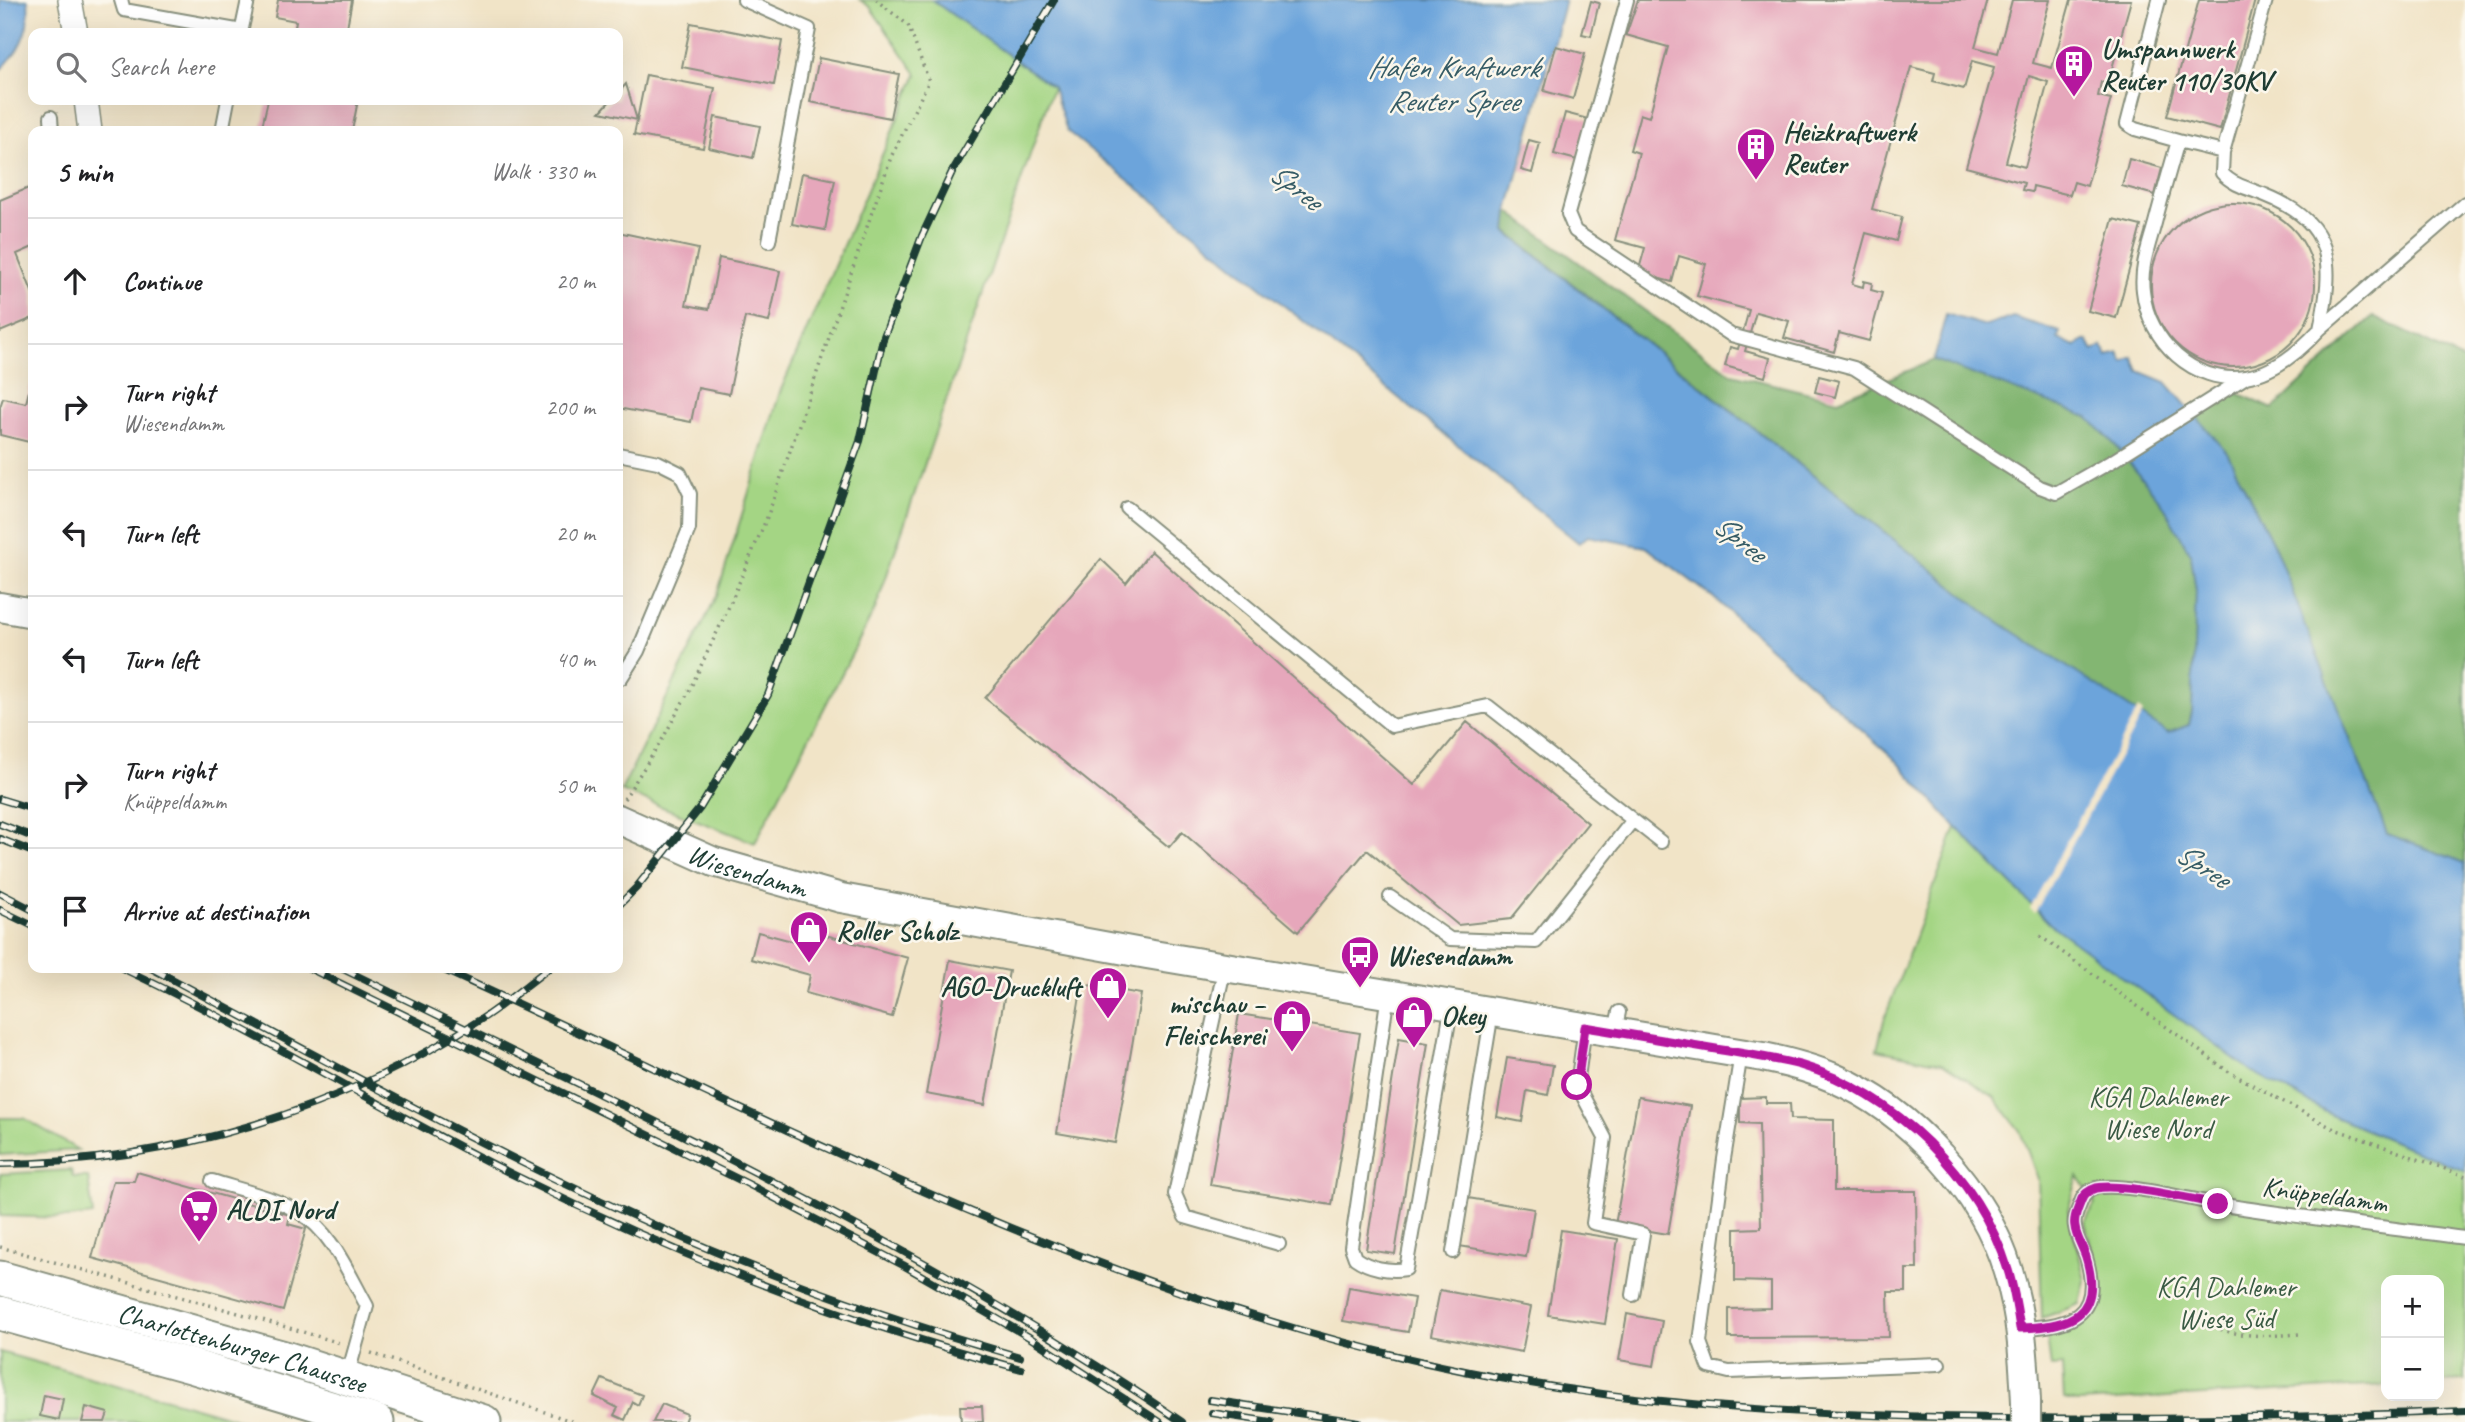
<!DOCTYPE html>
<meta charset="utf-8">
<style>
:root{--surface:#fff;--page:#f6f6f6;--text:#202124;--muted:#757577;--line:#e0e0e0}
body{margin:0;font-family:Caveat,sans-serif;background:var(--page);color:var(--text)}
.controls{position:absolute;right:21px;bottom:21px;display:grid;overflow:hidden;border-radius:14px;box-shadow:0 7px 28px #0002}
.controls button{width:63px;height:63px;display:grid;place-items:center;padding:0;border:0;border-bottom:2px solid var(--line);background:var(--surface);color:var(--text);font:35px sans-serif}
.stop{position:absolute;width:21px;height:21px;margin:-16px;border:5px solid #b5179e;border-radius:50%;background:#fff}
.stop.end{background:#b5179e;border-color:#fff;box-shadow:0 2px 7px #0008}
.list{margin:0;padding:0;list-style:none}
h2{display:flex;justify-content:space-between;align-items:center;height:91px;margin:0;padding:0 28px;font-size:30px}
h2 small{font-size:23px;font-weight:400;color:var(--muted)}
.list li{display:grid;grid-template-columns:46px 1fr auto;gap:21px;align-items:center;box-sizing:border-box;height:126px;padding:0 28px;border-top:2px solid var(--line)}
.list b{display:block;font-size:26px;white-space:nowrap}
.list p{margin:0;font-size:23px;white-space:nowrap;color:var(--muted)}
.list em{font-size:23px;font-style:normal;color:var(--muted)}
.icon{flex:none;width:38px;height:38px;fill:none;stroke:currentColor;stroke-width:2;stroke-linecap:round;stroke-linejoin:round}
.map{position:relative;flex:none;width:2465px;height:1422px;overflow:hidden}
.search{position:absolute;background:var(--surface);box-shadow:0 7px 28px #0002;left:28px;top:28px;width:595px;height:77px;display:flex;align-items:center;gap:18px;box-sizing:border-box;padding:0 24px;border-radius:14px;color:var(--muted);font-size:26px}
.panel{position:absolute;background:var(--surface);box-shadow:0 7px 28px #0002;left:28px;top:126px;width:595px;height:847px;border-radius:14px}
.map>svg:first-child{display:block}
.green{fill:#a4d584;stroke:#62895c;stroke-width:2}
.forest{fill:#83b672;stroke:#517a53;stroke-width:2}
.water{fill:#6ca4db;stroke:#467088;stroke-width:2}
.pier{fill:#f1e4c7}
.building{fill:#e6a7bb;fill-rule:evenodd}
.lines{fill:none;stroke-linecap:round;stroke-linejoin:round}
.service-casing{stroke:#88907e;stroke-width:16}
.minor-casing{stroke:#88907e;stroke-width:26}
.tertiary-casing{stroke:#88907e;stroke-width:32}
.secondary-casing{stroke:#88907e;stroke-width:37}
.path{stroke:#88907e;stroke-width:3.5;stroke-dasharray:2 5;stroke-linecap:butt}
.service{stroke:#fff;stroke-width:12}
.minor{stroke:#fff;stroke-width:23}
.tertiary{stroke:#fff;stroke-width:28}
.secondary{stroke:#fff;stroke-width:33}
.rail-casing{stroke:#1f3d34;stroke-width:8}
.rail{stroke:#fbf7ec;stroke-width:5;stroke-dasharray:16;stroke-linecap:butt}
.tertiary-bridge-casing{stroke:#88907e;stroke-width:32;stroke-linecap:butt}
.tertiary-bridge{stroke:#fff;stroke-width:28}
.route{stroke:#b5179e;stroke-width:9}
.labels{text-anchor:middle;stroke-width:5;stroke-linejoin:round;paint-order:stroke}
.poi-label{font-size:28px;font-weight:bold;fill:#1f3d34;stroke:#fbf7ec;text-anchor:start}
.street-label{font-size:28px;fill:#1f3d34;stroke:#fbf7ec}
.park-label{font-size:28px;fill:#3a5b44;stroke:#fbf7ec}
.water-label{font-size:30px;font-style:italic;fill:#365c66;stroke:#fbf7ec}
</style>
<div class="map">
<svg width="2465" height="1422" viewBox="0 0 2465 1422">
<rect width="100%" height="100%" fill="#fbf7ec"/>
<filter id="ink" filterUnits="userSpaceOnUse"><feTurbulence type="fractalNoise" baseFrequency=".0143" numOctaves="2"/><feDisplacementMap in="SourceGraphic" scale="14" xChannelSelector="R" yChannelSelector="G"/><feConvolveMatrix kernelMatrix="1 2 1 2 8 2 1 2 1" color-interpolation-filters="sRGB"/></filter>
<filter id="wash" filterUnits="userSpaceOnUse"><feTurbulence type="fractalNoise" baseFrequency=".00686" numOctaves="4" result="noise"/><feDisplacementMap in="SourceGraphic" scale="28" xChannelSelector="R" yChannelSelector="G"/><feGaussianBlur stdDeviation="1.57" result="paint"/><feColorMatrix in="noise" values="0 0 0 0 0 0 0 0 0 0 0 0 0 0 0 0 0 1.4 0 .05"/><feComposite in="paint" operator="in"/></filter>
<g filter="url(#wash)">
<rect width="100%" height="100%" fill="#f1e4c7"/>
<path class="green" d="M 860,0 L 932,0 L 1053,87 L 876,607 L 755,843 L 621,791 L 717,595 L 780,392 L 917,74 L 870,7 Z
M 1956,827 L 2050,924 L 2335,1117 L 2465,1171 L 2465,1381 L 2439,1382 L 2439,1280 L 2386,1280 L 2386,1385 L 2078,1402 L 2064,1399 L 2062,1366 L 2051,1367 L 2047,1336 C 2059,1333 2073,1329 2082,1321 C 2108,1299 2091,1249 2085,1222 L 2095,1204 L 2078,1176 L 2068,1210 L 2085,1280 L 2080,1304 L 2042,1318 L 2038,1179 L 2020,1131 L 1994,1097 L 1942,1063 L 1877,1050 L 1884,1020 Z
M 0,1118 L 24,1118 L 78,1150 L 0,1155 Z
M 71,1170 L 73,1177 L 88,1177 L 93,1215 L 68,1218 L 0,1216 L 0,1174 Z
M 0,1352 L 220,1414 L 245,1422 L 0,1422 Z"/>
<path class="forest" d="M 1508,211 L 1732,374 L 1838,400 L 1934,360 L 2088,417 L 2117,447 L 2162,503 L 2191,555 L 2196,591 L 2192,712 L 2189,725 L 2168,733 L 1990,616 L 1506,231 Z
M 2373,316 L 2465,361 L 2465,863 L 2387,834 L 2276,550 L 2227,453 L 2196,419 L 2235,392 L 2273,409 Z"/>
<path class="water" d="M 0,0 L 28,0 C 31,29 21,51 0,70 Z
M 932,0 L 1565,0 L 1508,211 L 1506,232 L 1990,616 L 2168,733 L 2189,725 L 2192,712 L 2196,591 L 2191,555 L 2162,503 L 2117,447 L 2088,417 L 1934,360 L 1946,314 L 1986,326 L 2013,317 L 2060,332 L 2058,339 L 2075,346 L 2087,340 L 2093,351 L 2102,346 L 2108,357 L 2118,352 L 2124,362 L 2133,357 L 2139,371 L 2166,382 L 2227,452 L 2276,550 L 2387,834 L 2465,863 L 2465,1171 L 2335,1117 L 2251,1071 L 2050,924 L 1956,827 L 1897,761 L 1714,598 L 1646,547 L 1588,536 L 1579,543 L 1067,131 L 1053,87 Z"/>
<path class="pier" d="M 2138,709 L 2143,713 L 2035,913 L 2030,909 Z"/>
<g id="blocks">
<path class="building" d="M 278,0 L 352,0 L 346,33 L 294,33 L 296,21 L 275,17 Z
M 1638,0 L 1988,0 L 1975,47 L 1998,53 L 2012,0 L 2050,0 L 2033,63 L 2052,68 L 2071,0 L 2131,0 L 2108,83 L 2101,82 L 2098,96 L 2111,99 L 2087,186 L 2074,182 L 2070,195 L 2033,186 L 2032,192 L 2022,190 L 2024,183 L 1966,167 L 1994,67 L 1972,61 L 1964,89 L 1933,81 L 1935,73 L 1911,67 L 1872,209 L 1902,217 L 1896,241 L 1866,233 L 1852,284 L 1863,287 L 1864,281 L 1872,283 L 1871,290 L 1882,293 L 1869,341 L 1839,333 L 1834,352 L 1784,338 L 1789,321 L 1756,312 L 1745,351 L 1770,358 L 1765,377 L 1725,366 L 1730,347 L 1738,349 L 1749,310 L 1697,296 L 1706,264 L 1679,256 L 1672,282 L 1638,273 L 1645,248 L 1615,240 L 1639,153 L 1630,150 L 1640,114 L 1649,117 L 1668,47 L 1626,35 ZM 2029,76 L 2048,82 L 2025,167 L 2006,162 Z
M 2199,0 L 2255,0 L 2220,130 L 2167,116 Z
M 1591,1 L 1599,3 L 1591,36 L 1582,34 Z
M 691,23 L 782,41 L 774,85 L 682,67 Z
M 1556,46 L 1585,54 L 1573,99 L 1544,91 Z
M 819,58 L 899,74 L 890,118 L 810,102 Z
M 646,75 L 715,88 L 703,148 L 634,135 Z
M 626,84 L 637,120 L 600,112 L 611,100 L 618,100 L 618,93 Z
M 268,100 L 358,100 L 352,131 L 261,131 Z
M 1565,113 L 1588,119 L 1577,160 L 1554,154 Z
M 715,117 L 760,126 L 753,158 L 709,148 Z
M 1529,140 L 1540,143 L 1532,173 L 1521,170 Z
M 2129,159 L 2162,168 L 2155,195 L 2122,186 Z
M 802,173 L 835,180 L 825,230 L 792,224 Z
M 31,187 L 33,192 L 33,247 L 17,254 L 33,294 L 33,318 L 0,332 L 0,200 Z
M2151 285a82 82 0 1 1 164 0a82 82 0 1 1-164 0Z
M 2113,219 L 2141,226 L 2116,318 L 2088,311 Z
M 618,232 L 698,249 L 686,305 L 709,309 L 719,258 L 780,271 L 769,322 L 745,317 L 729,394 L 698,388 L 691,422 L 618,408 Z
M 1819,376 L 1839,381 L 1835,397 L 1815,392 Z
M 31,383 L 33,383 L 33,443 L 0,435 L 0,407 L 3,398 L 26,403 Z
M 1151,551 L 1414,785 L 1467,722 L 1588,823 L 1511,919 L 1458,925 L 1367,850 L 1298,932 L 1182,832 L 1169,847 L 985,698 L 1101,559 L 1126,583 Z
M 758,932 L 818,948 L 822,934 L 908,958 L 892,1017 L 806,993 L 810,975 L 751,959 Z
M 950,960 L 1009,971 L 985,1105 L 926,1094 Z
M 1082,984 L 1141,994 L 1115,1143 L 1057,1133 Z
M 1239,1014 L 1360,1033 L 1332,1205 L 1210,1185 Z
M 1399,1038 L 1428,1043 L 1395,1254 L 1366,1250 Z
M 1507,1058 L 1553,1065 L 1548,1095 L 1527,1091 L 1522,1122 L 1497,1117 Z
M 1638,1097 L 1690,1106 L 1668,1234 L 1615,1225 Z
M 1766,1097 L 1766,1103 L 1790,1103 L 1791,1119 L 1834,1120 L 1834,1191 L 1916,1191 L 1917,1269 L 1906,1269 L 1906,1292 L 1888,1292 L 1889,1337 L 1729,1338 L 1729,1309 L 1771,1308 L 1771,1282 L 1735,1281 L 1735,1229 L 1761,1228 L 1759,1124 L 1740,1123 L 1740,1098 Z
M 137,1172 L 290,1215 L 288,1224 L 306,1229 L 283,1311 L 92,1258 L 113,1181 L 134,1181 Z
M 1468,1198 L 1534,1209 L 1526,1257 L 1459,1246 Z
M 1561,1230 L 1618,1239 L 1605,1324 L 1548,1315 Z
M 1349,1287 L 1414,1298 L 1408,1332 L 1343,1321 Z
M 1440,1290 L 1531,1307 L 1522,1352 L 1431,1335 Z
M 1627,1314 L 1662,1321 L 1654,1366 L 1619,1360 Z
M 602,1379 L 642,1395 L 638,1405 L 633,1402 L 625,1420 L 614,1415 L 618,1408 L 594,1396 Z
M 44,1395 L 63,1399 L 59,1420 L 40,1416 Z
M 662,1404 L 687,1414 L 684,1422 L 653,1422 Z
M 960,1406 L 982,1406 L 983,1422 L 961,1422 Z
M 86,1407 L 108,1413 L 105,1422 L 82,1422 Z"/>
</g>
</g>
<g filter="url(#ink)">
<use href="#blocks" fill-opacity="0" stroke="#88907e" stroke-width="2"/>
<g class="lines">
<g class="service-casing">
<path id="service" d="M 121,0 L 124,10 L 242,31
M 744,0 L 809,29 L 769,241
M 1627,0 L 1568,214 L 1575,231 L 1731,335 L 1854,368 L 2040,487 L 2056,493 L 2114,460 L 2246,377
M 2159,0 L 2127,124 L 2135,129 L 2178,141 C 2170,169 2162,196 2155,223 C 2149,245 2140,268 2143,291 C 2148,341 2194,385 2245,377 C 2275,373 2301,350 2320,329 L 2465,203
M 241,33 L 248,0
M 51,117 L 52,131
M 222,131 L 228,100
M 2178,141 L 2223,152 L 2222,173 C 2232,185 2250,189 2265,195 C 2335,223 2334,264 2320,329
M 2223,152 L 2266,0
M 618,454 L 658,462 L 680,473 L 690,494 L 689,529 L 638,651 L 621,678 L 618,679
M 1127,508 L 1392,726 L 1488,706 L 1661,842
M 1390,897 L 1450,939 L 1536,942 L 1633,820
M 1225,966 L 1175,1194 L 1185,1217 L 1279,1244
M 1388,994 L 1351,1247 L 1355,1258 C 1369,1268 1389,1272 1406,1269 L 1452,1004
M 1585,1027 L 1577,1085 L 1605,1138 L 1593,1223 L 1643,1234 L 1633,1295
M 1615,1032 L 1619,1012
M 1741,1054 L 1724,1159 L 1700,1342 L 1709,1367 L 1729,1372 L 1939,1364
M 212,1181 C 241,1190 274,1197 300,1213 C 332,1232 349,1274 367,1306 L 347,1377
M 1453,1252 L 1492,1012
M 2020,1328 C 2070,1327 2104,1316 2086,1257 C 2083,1248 2076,1237 2075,1227 C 2073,1218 2078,1210 2081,1202 C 2083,1195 2089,1190 2096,1188 C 2121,1182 2188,1199 2217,1204 C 2299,1217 2382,1227 2465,1238"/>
</g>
<g class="minor-casing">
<path id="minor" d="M 70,0 L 76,33
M 86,100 L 90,131"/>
</g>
<g class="tertiary-casing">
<g id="tertiary">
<path d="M 0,607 L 33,613"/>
<path id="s1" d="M 618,819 L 714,862 L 841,898 L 1147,954 L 1763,1057 C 1787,1062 1811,1068 1834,1078 C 1911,1111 1984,1191 2008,1271 C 2021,1313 2024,1358 2026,1402"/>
</g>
</g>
<g class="secondary-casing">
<g id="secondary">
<path id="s2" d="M 0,1278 L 288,1359 L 484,1422"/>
<path d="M 0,1313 L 191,1366 L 377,1422"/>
</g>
</g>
<path class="path" d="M 624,799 L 662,740 L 689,691 L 727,611 L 768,515 L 891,157 L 929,81 L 908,25 L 876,0
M 2040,936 L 2229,1072 L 2332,1128 L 2465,1176
M 0,1247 L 249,1316 L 340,1343
M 2214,1327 C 2243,1338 2269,1336 2300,1334
M 371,1353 L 574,1422"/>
<use href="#service" class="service"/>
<use href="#minor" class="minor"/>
<use href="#tertiary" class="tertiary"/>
<use href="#secondary" class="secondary"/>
<g class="rail-casing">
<path id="rail" d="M 0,799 L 33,809
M 0,824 L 33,837
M 0,839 L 33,852
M 0,893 L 33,910
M 618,906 L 636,888 L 700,808 L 768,695 L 860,441 L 883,339 L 922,236 L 952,172 L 1054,0
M 0,910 L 33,926
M 122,968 C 255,1031 382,1109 514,1175 C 677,1256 845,1322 1021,1369
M 151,968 C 318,1056 484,1149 656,1226 C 774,1279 896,1321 1020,1357
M 309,968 L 746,1183 L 903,1265 L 1029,1337 L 1160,1422
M 341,968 C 627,1108 919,1242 1182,1422
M 440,968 C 757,1113 1068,1279 1410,1359 C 1604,1405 1801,1416 1999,1418 C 2154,1420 2310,1418 2465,1411
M 0,1164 C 172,1163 342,1110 486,1016 C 508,1001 528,984 549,968
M 1210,1400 L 1359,1422
M 1212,1413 L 1271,1422"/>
</g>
<use href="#rail" class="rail"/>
<g class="tertiary-bridge-casing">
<path id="tertiary-bridge" d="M 2026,1402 L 2026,1422"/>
</g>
<use href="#tertiary-bridge" class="tertiary-bridge"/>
</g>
</g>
<g class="lines" filter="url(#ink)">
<path class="route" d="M 1577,1085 L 1585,1027 C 1629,1034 1673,1042 1716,1049 C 1744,1054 1773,1058 1800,1065 C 1893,1092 1980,1177 2008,1270 C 2014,1289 2017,1308 2020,1328 C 2069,1327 2104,1316 2086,1257 C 2083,1247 2076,1237 2075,1227 C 2073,1218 2078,1209 2081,1201 C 2083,1195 2089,1190 2096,1188 C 2122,1183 2189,1199 2218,1204"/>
</g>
<defs>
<g id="building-pin" transform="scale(2.0125)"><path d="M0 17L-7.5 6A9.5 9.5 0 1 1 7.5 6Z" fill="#b5179e" stroke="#fbf7ec"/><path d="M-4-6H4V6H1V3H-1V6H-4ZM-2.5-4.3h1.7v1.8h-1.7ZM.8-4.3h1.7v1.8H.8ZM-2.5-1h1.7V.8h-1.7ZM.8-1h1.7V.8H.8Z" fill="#fff"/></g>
<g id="shop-pin" transform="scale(2.0125)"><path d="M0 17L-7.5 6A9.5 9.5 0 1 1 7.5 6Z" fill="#b5179e" stroke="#fbf7ec"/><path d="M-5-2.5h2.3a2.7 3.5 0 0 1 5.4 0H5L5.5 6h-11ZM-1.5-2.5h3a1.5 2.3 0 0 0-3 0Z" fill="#fff"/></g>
<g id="bus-pin" transform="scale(2.0125)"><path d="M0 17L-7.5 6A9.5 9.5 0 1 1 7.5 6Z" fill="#b5179e" stroke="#fbf7ec"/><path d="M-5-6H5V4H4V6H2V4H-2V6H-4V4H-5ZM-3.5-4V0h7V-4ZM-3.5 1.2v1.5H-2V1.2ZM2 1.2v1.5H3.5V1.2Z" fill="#fff"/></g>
<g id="supermarket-pin" transform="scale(2.0125)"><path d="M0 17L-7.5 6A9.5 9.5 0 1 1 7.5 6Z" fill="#b5179e" stroke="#fbf7ec"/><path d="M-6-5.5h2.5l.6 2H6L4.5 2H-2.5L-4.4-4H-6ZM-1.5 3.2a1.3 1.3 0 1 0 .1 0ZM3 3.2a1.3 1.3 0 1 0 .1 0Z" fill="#fff"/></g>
</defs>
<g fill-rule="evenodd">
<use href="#building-pin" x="2074" y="64"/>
<use href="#building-pin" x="1756" y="147"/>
<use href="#shop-pin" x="809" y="930"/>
<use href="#bus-pin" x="1360" y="955"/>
<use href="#shop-pin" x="1108" y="986"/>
<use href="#shop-pin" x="1414" y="1015"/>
<use href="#shop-pin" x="1292" y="1019"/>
<use href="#supermarket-pin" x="199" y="1209"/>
</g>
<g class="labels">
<g class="poi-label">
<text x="2101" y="58">Umspannwerk<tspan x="2101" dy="32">Reuter 110/30KV</tspan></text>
<text x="1783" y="141">Heizkraftwerk<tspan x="1783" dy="32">Reuter</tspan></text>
<text x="836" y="940">Roller Scholz</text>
<text x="1387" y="965">Wiesendamm</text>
<text x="1081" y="996" text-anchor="end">AGO-Druckluft</text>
<text x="1265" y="1013" text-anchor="end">mischau –<tspan x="1265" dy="32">Fleischerei</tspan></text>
<text x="1441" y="1025">Okey</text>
<text x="226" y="1219">ALDI Nord</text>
</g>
<g class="street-label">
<text dy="10" stroke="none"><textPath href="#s1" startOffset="140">Wiesendamm</textPath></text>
<text transform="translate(2325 1194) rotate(8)" y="10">Knüppeldamm</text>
<text dy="10" stroke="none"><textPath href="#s2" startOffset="252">Charlottenburger Chaussee</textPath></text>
</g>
<g class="park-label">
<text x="2158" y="1106">KGA Dahlemer<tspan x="2158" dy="32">Wiese Nord</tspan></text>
<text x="2226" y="1296">KGA Dahlemer<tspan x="2226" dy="32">Wiese Süd</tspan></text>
</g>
<g class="water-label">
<text x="1453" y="77">Hafen Kraftwerk<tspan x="1453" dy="34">Reuter Spree</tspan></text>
<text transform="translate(1296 186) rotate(38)" y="10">Spree</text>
<text transform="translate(1740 538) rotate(38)" y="10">Spree</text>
<text transform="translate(2203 865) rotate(33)" y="10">Spree</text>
</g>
</g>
</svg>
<div class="controls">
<button>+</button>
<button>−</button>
</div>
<div class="stop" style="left:1577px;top:1085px"></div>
<div class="stop end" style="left:2218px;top:1204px"></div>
<div class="search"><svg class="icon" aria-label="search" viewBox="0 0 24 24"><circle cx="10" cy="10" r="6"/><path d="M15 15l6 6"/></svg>Search here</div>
<section class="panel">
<h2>5 min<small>Walk · 330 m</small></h2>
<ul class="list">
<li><svg class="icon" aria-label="ahead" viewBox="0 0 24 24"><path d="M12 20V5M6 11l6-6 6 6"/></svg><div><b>Continue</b></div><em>20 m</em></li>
<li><svg class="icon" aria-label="right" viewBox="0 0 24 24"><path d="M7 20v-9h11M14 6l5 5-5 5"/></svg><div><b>Turn right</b><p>Wiesendamm</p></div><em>200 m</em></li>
<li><svg class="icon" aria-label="left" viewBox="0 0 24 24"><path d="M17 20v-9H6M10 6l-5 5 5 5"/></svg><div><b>Turn left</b></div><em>20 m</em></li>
<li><svg class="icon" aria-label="left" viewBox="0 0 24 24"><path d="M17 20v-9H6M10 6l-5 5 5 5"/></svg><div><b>Turn left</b></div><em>40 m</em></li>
<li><svg class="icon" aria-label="right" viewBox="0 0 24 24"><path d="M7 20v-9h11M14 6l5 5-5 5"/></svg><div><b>Turn right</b><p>Knüppeldamm</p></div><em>50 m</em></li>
<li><svg class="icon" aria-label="arrive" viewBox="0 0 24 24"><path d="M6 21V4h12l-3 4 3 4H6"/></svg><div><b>Arrive at destination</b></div></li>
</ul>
</section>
</div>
